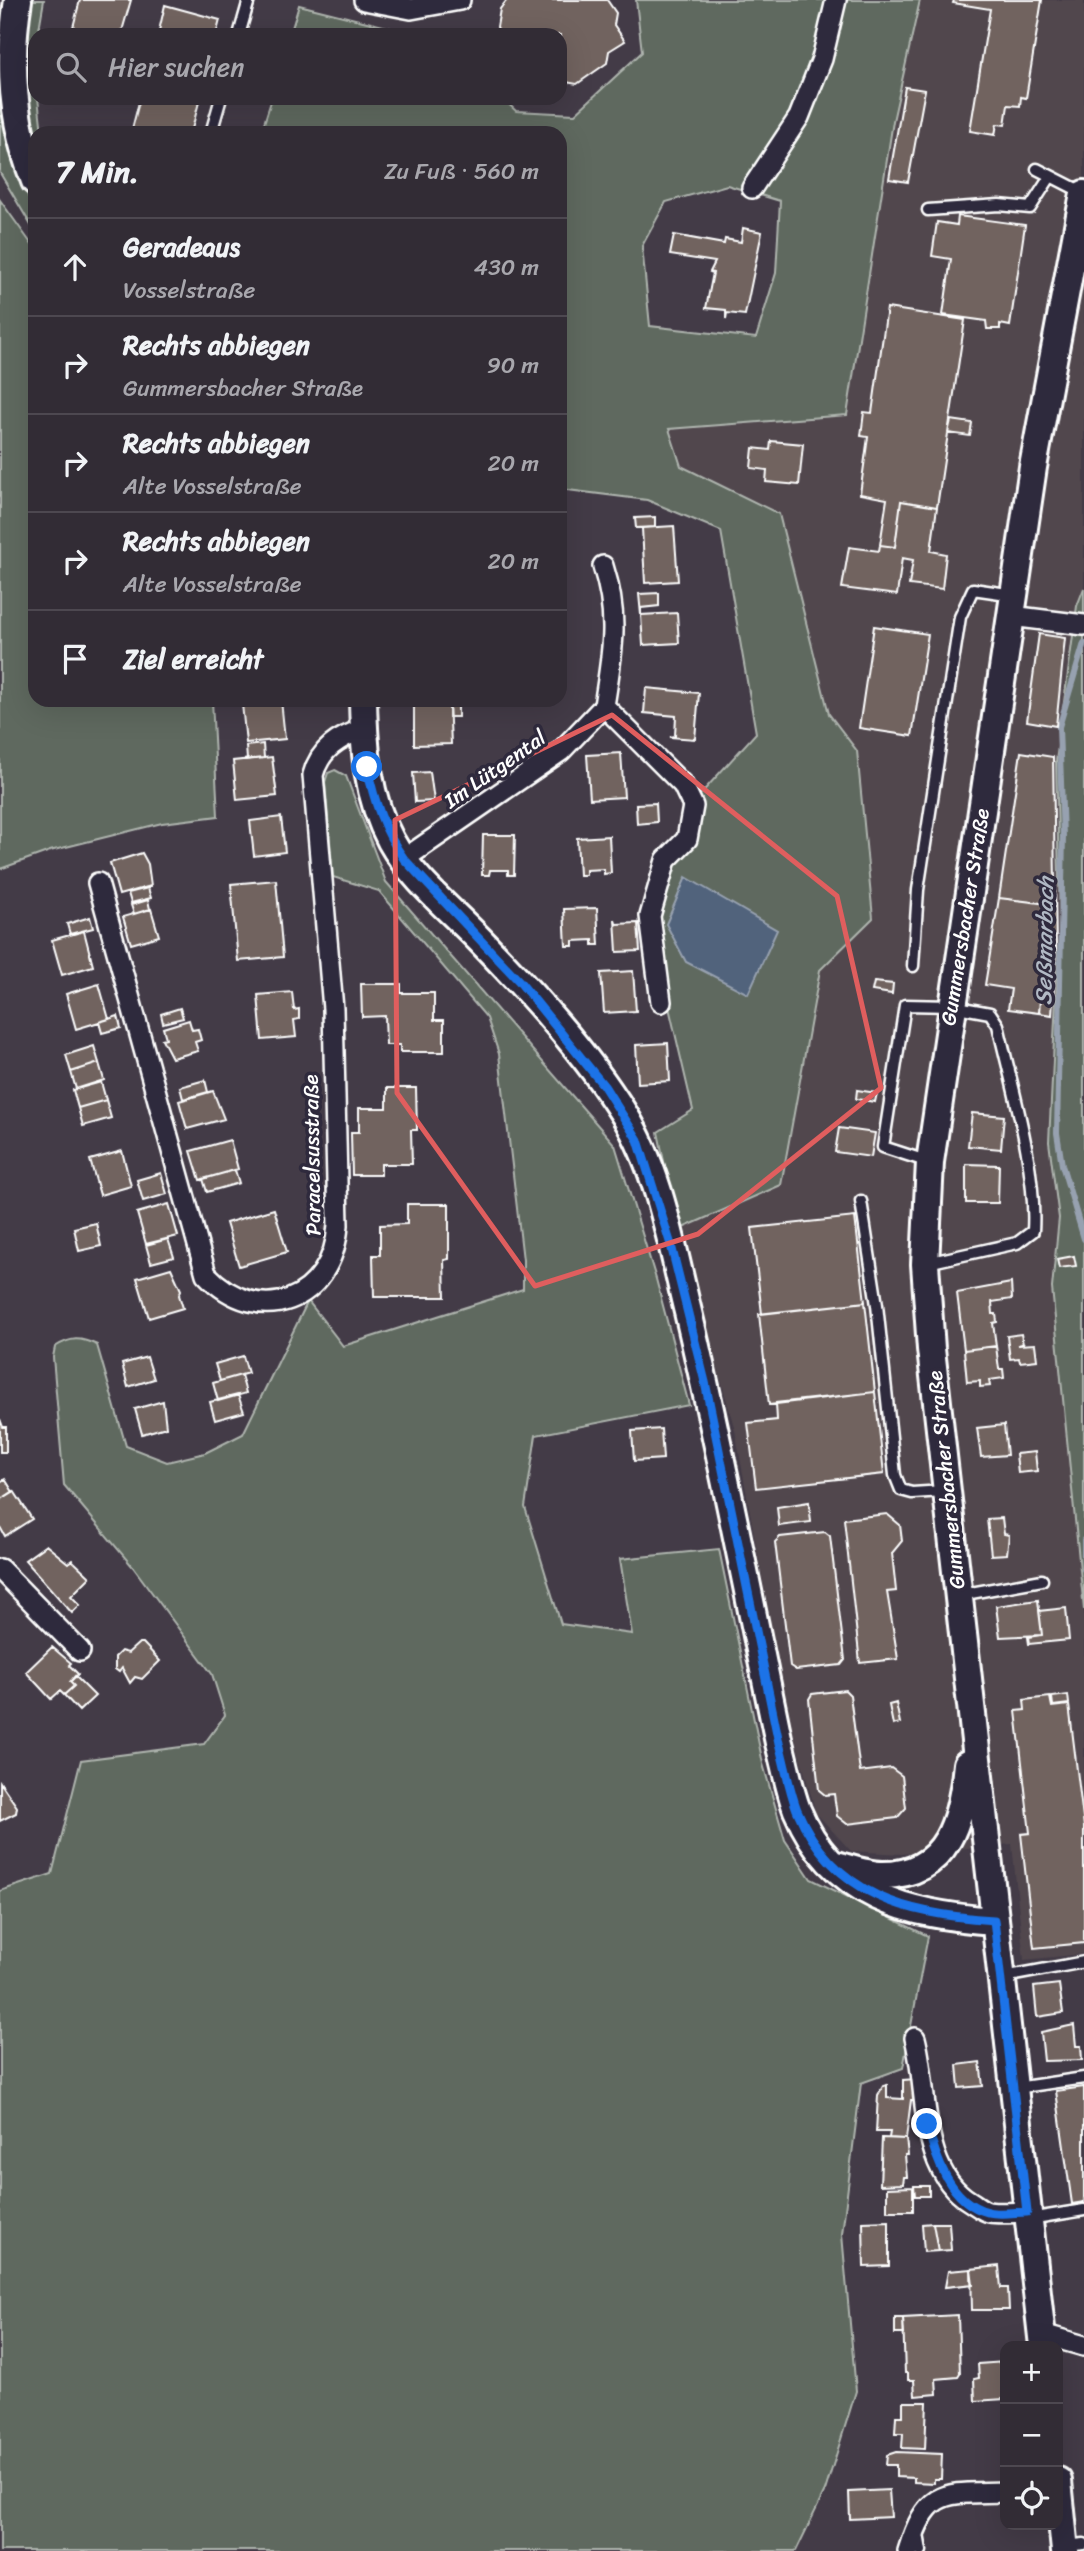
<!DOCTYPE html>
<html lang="de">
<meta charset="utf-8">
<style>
:root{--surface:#322c35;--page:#3a343d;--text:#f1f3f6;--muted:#a8a7ad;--line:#4d4850}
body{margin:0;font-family:Sriracha,sans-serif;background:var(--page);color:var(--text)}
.controls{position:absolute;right:21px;bottom:21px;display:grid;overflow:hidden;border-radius:14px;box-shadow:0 7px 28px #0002}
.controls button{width:63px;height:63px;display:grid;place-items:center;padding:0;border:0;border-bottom:2px solid var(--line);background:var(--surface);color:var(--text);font:35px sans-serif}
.stop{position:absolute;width:21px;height:21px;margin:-16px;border:5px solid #1a73e8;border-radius:50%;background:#fff}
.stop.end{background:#1a73e8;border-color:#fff;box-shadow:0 2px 7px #0008}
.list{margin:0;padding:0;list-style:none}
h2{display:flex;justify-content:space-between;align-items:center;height:91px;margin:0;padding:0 28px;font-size:30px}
h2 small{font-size:23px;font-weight:400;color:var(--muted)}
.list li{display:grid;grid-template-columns:46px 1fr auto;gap:21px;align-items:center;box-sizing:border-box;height:98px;padding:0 28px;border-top:2px solid var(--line)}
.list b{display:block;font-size:26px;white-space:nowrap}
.list p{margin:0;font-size:23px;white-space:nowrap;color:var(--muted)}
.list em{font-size:23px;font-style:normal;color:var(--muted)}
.icon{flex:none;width:38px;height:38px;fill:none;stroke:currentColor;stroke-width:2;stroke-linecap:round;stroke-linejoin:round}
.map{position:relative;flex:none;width:1084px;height:2551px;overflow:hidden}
.search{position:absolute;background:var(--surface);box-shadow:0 7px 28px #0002;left:28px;top:28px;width:539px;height:77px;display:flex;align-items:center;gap:18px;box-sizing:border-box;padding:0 24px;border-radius:21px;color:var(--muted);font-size:26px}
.panel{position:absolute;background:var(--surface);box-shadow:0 7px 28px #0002;left:28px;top:126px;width:539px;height:581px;border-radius:21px}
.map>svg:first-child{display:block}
.built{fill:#51474e}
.green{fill:#5e695e;stroke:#aeb4ae;stroke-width:2;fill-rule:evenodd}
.water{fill:#51637b;stroke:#97a1b0;stroke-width:2}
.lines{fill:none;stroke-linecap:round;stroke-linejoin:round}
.stream{stroke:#97a1b0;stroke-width:6}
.building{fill:#71635f;stroke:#fff;stroke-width:2}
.lane-casing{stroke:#fff;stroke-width:15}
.street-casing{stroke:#fff;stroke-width:24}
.secondary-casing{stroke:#fff;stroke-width:32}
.lane{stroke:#2f2a3d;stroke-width:10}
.street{stroke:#2f2a3d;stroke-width:19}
.secondary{stroke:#2f2a3d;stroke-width:26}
.route{stroke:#1a73e8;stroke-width:9}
.marked{fill:none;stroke:#e05e5e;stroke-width:5;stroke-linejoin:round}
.labels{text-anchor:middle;stroke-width:7;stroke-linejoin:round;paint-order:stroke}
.street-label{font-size:21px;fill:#fff;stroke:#2f2a3d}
.water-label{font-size:23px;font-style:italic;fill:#b1b9c4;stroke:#2f2a3d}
</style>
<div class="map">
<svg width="1084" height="2551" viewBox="0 0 1084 2551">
<rect width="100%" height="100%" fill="#433b47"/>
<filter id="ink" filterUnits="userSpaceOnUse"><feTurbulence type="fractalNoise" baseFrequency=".0143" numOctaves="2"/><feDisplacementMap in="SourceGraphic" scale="14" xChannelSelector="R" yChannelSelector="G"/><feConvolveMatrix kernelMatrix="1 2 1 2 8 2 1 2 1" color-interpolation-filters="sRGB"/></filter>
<g filter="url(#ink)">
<path class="built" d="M 920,0 L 1084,0 L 1084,588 L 1077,606 L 1056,761 L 1060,917 L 1049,1142 L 1059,1218 L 1052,1288 L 1084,1610 L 1084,1954 L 1024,1960 L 1012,1844 L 902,1854 L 851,1851 L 816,1813 L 785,1704 L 735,1430 L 678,1230 L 781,1185 L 820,970 L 873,918 L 857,751 L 829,714 L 779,514 L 681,466 L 669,429 L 847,415 L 893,121 Z"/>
<path class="green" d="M 32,0 L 44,0 L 38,35 L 35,35 L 35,98 L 38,98 L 42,133 L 35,133 L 35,138 C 25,93 21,45 32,0 Z
M 636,0 L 920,0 L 893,121 L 847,415 L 669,429 L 681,466 L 779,514 L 829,714 L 857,751 L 873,918 L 820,970 L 781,1185 L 678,1230 L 658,1132 L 693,1110 L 668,1003 L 656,919 L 676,864 L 694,838 L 697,798 L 756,733 L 721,531 L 647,500 L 560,489 L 560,133 L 261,133 L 272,98 L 502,98 L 516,111 L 575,114 L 642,52 ZM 727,185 L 780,201 L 776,273 L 756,338 L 650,326 L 642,246 L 666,202 Z
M 299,5 L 419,35 L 290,35 Z
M 0,89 L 10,150 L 35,214 L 35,232 L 0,173 Z
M 0,200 L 35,249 L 35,700 L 212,700 L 218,816 L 162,823 L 50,851 L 0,869 Z
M 1084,588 L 1084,1610 L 1052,1288 L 1059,1218 L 1049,1142 L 1060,917 L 1056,761 L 1077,606 Z
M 335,770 L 346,776 L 386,882 L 615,1145 L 656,1279 L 689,1405 L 536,1435 L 525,1507 L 561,1624 L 632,1634 L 620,1559 L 719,1549 L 763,1764 L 785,1840 L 811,1879 L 928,1936 L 903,2068 L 861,2083 L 842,2234 L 856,2391 L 825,2491 L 796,2551 L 0,2551 L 0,1891 L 52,1874 L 81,1760 L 204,1744 L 225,1715 L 212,1674 L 133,1567 L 64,1485 L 53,1357 L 55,1347 C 71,1337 80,1337 97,1345 L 126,1446 L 167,1462 L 205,1453 L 243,1434 L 308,1301 L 343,1346 L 523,1289 L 523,1260 L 499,1054 L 487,1018 L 379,891 L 333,877 L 325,782 L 328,773 Z"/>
<path class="water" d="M 686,877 L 777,930 L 748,994 L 686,962 L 666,924 Z"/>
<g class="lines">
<path class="stream" d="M 1084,643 L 1059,727 L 1063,836 L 1057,1133 L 1062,1165 L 1084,1239
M 1084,1540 L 1084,1569"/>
</g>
<path class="building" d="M 80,0 L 131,0 L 122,31 L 139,35 L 71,35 Z
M 507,0 L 607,0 L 616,13 L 614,25 L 625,41 L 609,51 L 607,63 L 577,84 L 560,81 L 560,35 L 501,35 L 497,27 L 500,9 Z
M 954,0 L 1042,0 L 1026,98 L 1021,97 L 1020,106 L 1008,105 L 1005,125 L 997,124 L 995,135 L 970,131 L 990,9 L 953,3 Z
M 165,5 L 220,20 L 216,35 L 158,35 Z
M 905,87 L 925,90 L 908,182 L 889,179 Z
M 140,98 L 200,98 L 191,133 L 131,133 Z
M 958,216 L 1025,225 L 1010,326 L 1000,324 L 1000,329 L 987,329 L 986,321 L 943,315 L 951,259 L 932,256 L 937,222 L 957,225 Z
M 743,228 L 762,232 L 745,315 L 727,313 L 726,319 L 726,310 L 706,308 L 713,273 L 710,272 L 715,262 L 670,255 L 674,235 L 724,244 L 725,239 L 741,242 Z
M 887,308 L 965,320 L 937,507 L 901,501 L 895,547 L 880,545 L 887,499 L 860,494 L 868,437 L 861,436 L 864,412 L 872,413 Z
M 951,420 L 972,423 L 970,436 L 948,433 Z
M 771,441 L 803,444 L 799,485 L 766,482 L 767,470 L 751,468 L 753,448 L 770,450 Z
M 901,501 L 937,507 L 931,551 L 946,554 L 942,589 L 909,585 L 913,560 L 902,558 L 897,595 L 842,588 L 849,547 L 879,551 L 880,545 L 895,547 Z
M 655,517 L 655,527 L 636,528 L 635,518 Z
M 674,526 L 678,581 L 645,583 L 642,528 Z
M 659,593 L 659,606 L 641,608 L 641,615 L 639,594 Z
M 677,613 L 679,643 L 643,645 L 641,615 Z
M 874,626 L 928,634 L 912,736 L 859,728 Z
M 1039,634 L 1065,638 L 1056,726 L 1027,721 Z
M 646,688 L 699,693 L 695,739 L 670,737 L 675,736 L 676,716 L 644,713 Z
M 281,700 L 285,739 L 246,743 L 242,704 Z
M 414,700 L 449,700 L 451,744 L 414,745 Z
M 449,700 L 458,700 L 458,717 L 449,717 Z
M 263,744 L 264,758 L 247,760 L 246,746 Z
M 1021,752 L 1053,757 L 1056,948 L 1046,944 L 1048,904 L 999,898 Z
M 621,753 L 624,797 L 590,799 L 587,755 Z
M 272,757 L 277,796 L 237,800 L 233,761 Z
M 430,772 L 434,801 L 415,802 L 413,773 Z
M 656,803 L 657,822 L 637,824 L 636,804 Z
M 281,817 L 285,852 L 254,856 L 250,821 Z
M 483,835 L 515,835 L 514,875 L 508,875 L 508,870 L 490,870 L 489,875 L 482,875 Z
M 609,836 L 611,873 L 604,874 L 604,869 L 586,870 L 586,875 L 579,875 L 577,838 Z
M 142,853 L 148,864 L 151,886 L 119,895 L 110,863 Z
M 276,880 L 283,957 L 238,961 L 231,884 Z
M 148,888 L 151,898 L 131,903 L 128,893 Z
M 999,898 L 1048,904 L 1039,1013 L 1008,1009 L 1011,989 L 985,985 Z
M 148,900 L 150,909 L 134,914 L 131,905 Z
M 597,908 L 599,945 L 593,945 L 593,940 L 573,941 L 573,946 L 566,946 L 564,909 Z
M 151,909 L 159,936 L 131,944 L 123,917 Z
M 90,917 L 93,928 L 70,934 L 67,924 Z
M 615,919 L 616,924 L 638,923 L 640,951 L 617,952 Z
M 84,931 L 93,966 L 62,975 L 52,940 Z
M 1044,944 L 1056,948 L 1055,963 L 1043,961 Z
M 1042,969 L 1055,970 L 1052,1015 L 1039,1013 Z
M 633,971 L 636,1011 L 604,1013 L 601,973 Z
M 874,982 L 893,984 L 892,994 L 872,991 Z
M 99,984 L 109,1019 L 76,1029 L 66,994 Z
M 361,984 L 401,984 L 401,993 L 434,993 L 434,1020 L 444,1020 L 444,1052 L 400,1052 L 400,1045 L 386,1045 L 385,1016 L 362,1017 Z
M 292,992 L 294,1010 L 299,1009 L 299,1019 L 294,1020 L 296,1037 L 262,1040 L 258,995 Z
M 180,1008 L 183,1018 L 163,1023 L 161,1014 Z
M 118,1016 L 121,1028 L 102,1033 L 99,1022 Z
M 189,1020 L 192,1030 L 198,1029 L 201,1040 L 195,1042 L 198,1051 L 172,1058 L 162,1039 L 166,1038 L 163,1028 Z
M 668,1043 L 670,1081 L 638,1083 L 636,1045 Z
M 94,1046 L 99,1063 L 71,1072 L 66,1055 Z
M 99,1063 L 104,1080 L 76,1089 L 71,1072 Z
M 205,1080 L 208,1092 L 183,1099 L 180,1087 Z
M 101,1082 L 106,1100 L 78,1108 L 73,1090 Z
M 387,1088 L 416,1088 L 417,1130 L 411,1130 L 412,1164 L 381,1164 L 381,1175 L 352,1175 L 351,1132 L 359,1132 L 359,1108 L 387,1108 Z
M 857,1090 L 877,1093 L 875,1102 L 856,1099 Z
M 213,1091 L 224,1119 L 187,1129 L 179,1101 Z
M 106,1100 L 111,1118 L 83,1126 L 78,1108 Z
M 972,1113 L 1004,1116 L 1001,1149 L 968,1146 Z
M 839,1128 L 875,1133 L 871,1157 L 835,1152 Z
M 230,1140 L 238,1169 L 200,1180 L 191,1151 Z
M 122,1151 L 131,1186 L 100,1195 L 90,1160 Z
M 966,1164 L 999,1165 L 998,1203 L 966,1203 Z
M 235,1170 L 239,1183 L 207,1192 L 203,1179 Z
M 161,1173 L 167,1194 L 143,1201 L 137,1180 Z
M 169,1204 L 178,1236 L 146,1244 L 137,1213 Z
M 407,1204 L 449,1204 L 449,1259 L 444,1260 L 445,1297 L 374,1297 L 373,1255 L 380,1255 L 380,1225 L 407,1224 Z
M 274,1209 L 287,1252 L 239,1266 L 226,1223 Z
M 855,1217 L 865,1302 L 762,1314 L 752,1228 Z
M 96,1223 L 101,1246 L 79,1251 L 74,1228 Z
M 168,1239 L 174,1257 L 151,1263 L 146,1245 Z
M 1074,1256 L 1076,1266 L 1059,1268 L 1057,1259 Z
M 171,1268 L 181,1290 L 179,1295 L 183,1308 L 149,1318 L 137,1278 Z
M 1011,1283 L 1012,1299 L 992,1302 L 993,1314 L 996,1314 L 997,1322 L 993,1323 L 996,1346 L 964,1350 L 957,1293 Z
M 865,1302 L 875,1392 L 769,1405 L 759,1314 Z
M 1021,1334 L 1023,1344 L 1018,1345 L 1035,1344 L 1037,1360 L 1020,1362 L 1019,1358 L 1010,1359 L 1007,1336 Z
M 996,1346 L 999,1369 L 1003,1369 L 1004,1378 L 989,1380 L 990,1386 L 980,1387 L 980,1381 L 967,1382 L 964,1350 Z
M 243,1356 L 248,1373 L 220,1381 L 215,1364 Z
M 147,1357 L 154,1379 L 128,1387 L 122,1364 Z
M 241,1375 L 246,1393 L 218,1401 L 213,1383 Z
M 875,1392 L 884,1474 L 756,1488 L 748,1423 L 777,1420 L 776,1403 Z
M 238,1395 L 244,1412 L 215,1420 L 210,1402 Z
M 163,1401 L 166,1427 L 142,1434 L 135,1409 Z
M 0,1419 L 3,1427 L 6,1427 L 6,1452 L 0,1452 Z
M 1004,1425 L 1007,1455 L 981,1457 L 977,1428 Z
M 661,1429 L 663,1459 L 634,1461 L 632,1431 Z
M 1035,1452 L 1037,1471 L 1018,1473 L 1016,1454 Z
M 5,1479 L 13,1492 L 0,1500 L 0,1482 Z
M 14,1491 L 32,1519 L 5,1536 L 0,1527 L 0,1500 Z
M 809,1502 L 811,1522 L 779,1526 L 777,1507 Z
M 887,1514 L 900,1525 L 902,1541 L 892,1553 L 896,1591 L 887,1592 L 898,1659 L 860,1663 L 844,1519 Z
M 1002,1518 L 1004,1534 L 1009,1535 L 1007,1554 L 991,1555 L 987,1519 Z
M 825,1532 L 830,1536 L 845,1660 L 841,1665 L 796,1670 L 790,1666 L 775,1542 L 780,1537 Z
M 46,1545 L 68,1563 L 72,1560 L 90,1577 L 71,1596 L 80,1605 L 72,1613 L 25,1560 Z
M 1038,1600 L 1042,1635 L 1000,1637 L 996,1606 Z
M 1066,1608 L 1069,1640 L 1029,1644 L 1028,1637 L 1042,1635 L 1039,1611 Z
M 139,1643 L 143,1643 L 160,1661 L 142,1679 L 135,1677 L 130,1683 L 122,1668 L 119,1672 L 115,1669 L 115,1657 L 121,1651 L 128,1653 Z
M 52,1647 L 71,1663 L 69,1665 L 78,1674 L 70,1682 L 74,1686 L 64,1695 L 60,1691 L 51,1699 L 26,1672 Z
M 75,1676 L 95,1696 L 79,1711 L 64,1695 L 74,1686 L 70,1682 Z
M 845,1690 L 850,1695 L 860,1772 L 891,1768 L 902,1776 L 906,1808 L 897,1818 L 847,1824 L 837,1816 L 834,1794 L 825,1795 L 819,1790 L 809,1699 L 812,1694 Z
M 1068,1695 L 1069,1704 L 1053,1706 L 1052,1697 Z
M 1050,1697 L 1052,1707 L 1069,1705 L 1084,1827 L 1084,1943 L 1034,1948 L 1021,1834 L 1030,1833 L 1016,1711 L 1025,1710 L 1024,1700 Z
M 896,1703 L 900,1723 L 893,1725 L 889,1705 Z
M 0,1782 L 17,1807 L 16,1813 L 0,1821 Z
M 1059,1984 L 1063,2013 L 1037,2017 L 1034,1987 Z
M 1074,2025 L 1076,2046 L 1081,2046 L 1082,2060 L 1044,2061 L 1041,2032 Z
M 980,2062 L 983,2086 L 959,2088 L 957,2065 Z
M 916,2079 L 916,2100 L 911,2100 L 906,2139 L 889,2138 L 890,2132 L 876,2132 L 878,2095 L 883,2086 L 887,2085 L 887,2098 L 903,2099 L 903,2080 Z
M 1084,2087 L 1084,2202 L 1072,2204 L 1056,2091 Z
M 882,2138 L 906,2139 L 908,2155 L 905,2155 L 907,2177 L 904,2177 L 903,2184 L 880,2185 Z
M 914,2186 L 929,2186 L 929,2196 L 915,2196 Z
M 913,2187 L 913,2211 L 887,2211 L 887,2188 Z
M 889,2221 L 889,2266 L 864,2267 L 863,2222 Z
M 933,2223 L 949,2223 L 951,2250 L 938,2251 Z
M 933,2223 L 938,2251 L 924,2252 L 922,2224 Z
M 999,2266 L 1001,2288 L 1008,2288 L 1009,2310 L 972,2310 L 971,2269 Z
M 971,2269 L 973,2284 L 945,2287 L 948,2271 Z
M 958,2315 L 960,2374 L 958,2377 L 936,2379 L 937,2394 L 915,2396 L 914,2380 L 908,2380 L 908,2373 L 905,2373 L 903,2318 Z
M 895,2318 L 903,2318 L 904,2334 L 895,2334 Z
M 1005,2362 L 1005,2399 L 975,2401 L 974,2379 L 979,2378 L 978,2364 Z
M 903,2402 L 927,2402 L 925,2449 L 902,2448 L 903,2433 L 895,2433 L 896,2416 L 903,2416 Z
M 896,2452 L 942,2454 L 941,2479 L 934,2479 L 934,2483 L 914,2482 L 914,2478 L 896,2477 L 896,2465 L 886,2465 L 887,2455 Z
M 889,2490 L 891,2517 L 850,2519 L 849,2492 Z"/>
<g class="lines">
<g class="lane-casing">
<path id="lane" d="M 239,35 L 249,0
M 211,133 L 221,98
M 1037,169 L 1084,193
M 928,210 L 999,205 L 1030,208 L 1050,177
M 913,966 L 918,890 L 960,617 L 973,589 L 1014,595
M 861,1201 L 877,1305 L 895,1475 L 901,1490 L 912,1493 L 944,1491
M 927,1263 L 1017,1243 L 1033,1231 C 1037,1169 1012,1087 998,1025 L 990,1013 L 952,1006 L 905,1005 L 883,1147 L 929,1162
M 960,1595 L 1042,1580
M 1004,1977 L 1084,1962
M 1016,2088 L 1084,2078
M 1029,2219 L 1084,2210
M 918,2534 L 921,2551
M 1065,2546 L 1084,2544"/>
</g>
<g class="street-casing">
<path id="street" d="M 364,0 L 411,9 L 460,0
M 752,188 L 799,117 L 822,59 L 836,0
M 603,566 C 620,619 612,653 604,706
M 1011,616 L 1084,625
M 404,859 L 561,751 L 604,706 L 683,785 L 693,806 L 687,839 L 666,860 L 650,916 L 661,1002
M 98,883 L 206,1274 C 259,1330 333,1301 338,1225 L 333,1009 L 313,775 C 320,749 339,737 364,729
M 0,1569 L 80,1651
M 915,2038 C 929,2091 918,2170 971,2202 C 976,2205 983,2211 989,2212 C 1001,2214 1015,2212 1027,2212
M 1042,2334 L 1084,2346
M 908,2551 C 928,2486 945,2494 1005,2492"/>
</g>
<g class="secondary-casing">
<path id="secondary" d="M 18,0 C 8,62 12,123 35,181
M 363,700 C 364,748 367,797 391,841 C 412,879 450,909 480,940 C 531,993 585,1051 624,1114 C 660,1172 672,1247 688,1312 C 722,1455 749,1599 779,1743 C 785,1765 789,1789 797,1810 C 833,1897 909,1915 994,1921
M 836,1865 C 851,1869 868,1875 883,1875 C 949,1875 962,1817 967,1764
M 1043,2346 L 931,1349 L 925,1264 L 930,1162 L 1033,467 L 1084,194
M 1058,2481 L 1065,2551"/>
</g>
<use href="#lane" class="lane"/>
<use href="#street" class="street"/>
<use href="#secondary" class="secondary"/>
</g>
</g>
<g class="lines" filter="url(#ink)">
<path class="route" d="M 367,767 C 374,801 384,831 404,859 L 519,981 L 604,1086 L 638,1140 L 671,1245 L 705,1382 L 779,1743 C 785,1765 789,1789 797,1810 C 834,1897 909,1915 994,1920 L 1027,2212 C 1016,2212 999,2215 988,2212 C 950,2203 935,2157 927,2124"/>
</g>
<path class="marked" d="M 612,715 L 837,896 L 881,1088 L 698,1234 L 535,1286 L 397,1093 L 395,820 Z"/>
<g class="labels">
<g class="street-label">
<text transform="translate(495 769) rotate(-35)" y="7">Im Lütgental</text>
<text transform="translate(965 917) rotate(-81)" y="7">Gummersbacher Straße</text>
<text transform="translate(312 1155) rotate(-91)" y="7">Paracelsusstraße</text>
<text transform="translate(946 1480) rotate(-96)" y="7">Gummersbacher Straße</text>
</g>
<g class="water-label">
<text transform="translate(1044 941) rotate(-89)" y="8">Seßmarbach</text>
</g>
</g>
</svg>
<div class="controls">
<button>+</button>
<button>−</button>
<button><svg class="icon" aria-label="locate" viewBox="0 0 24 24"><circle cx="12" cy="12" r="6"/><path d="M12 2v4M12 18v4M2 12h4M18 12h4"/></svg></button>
</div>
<div class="stop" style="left:367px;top:767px"></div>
<div class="stop end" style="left:927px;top:2124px"></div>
<div class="search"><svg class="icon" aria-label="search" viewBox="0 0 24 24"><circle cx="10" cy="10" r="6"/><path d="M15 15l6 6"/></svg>Hier suchen</div>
<section class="panel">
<h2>7 Min.<small>Zu Fuß · 560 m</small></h2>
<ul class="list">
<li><svg class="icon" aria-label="ahead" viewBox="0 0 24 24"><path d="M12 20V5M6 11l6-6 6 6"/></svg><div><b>Geradeaus</b><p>Vosselstraße</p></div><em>430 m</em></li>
<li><svg class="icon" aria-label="right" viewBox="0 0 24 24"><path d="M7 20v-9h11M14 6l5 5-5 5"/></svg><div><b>Rechts abbiegen</b><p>Gummersbacher Straße</p></div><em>90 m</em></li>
<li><svg class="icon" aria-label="right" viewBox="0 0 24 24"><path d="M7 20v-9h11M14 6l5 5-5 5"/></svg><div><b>Rechts abbiegen</b><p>Alte Vosselstraße</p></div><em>20 m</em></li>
<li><svg class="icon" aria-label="right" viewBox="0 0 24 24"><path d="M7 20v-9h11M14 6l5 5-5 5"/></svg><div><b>Rechts abbiegen</b><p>Alte Vosselstraße</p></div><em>20 m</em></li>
<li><svg class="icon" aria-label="arrive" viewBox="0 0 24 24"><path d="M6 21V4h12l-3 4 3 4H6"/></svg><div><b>Ziel erreicht</b></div></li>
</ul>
</section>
</div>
